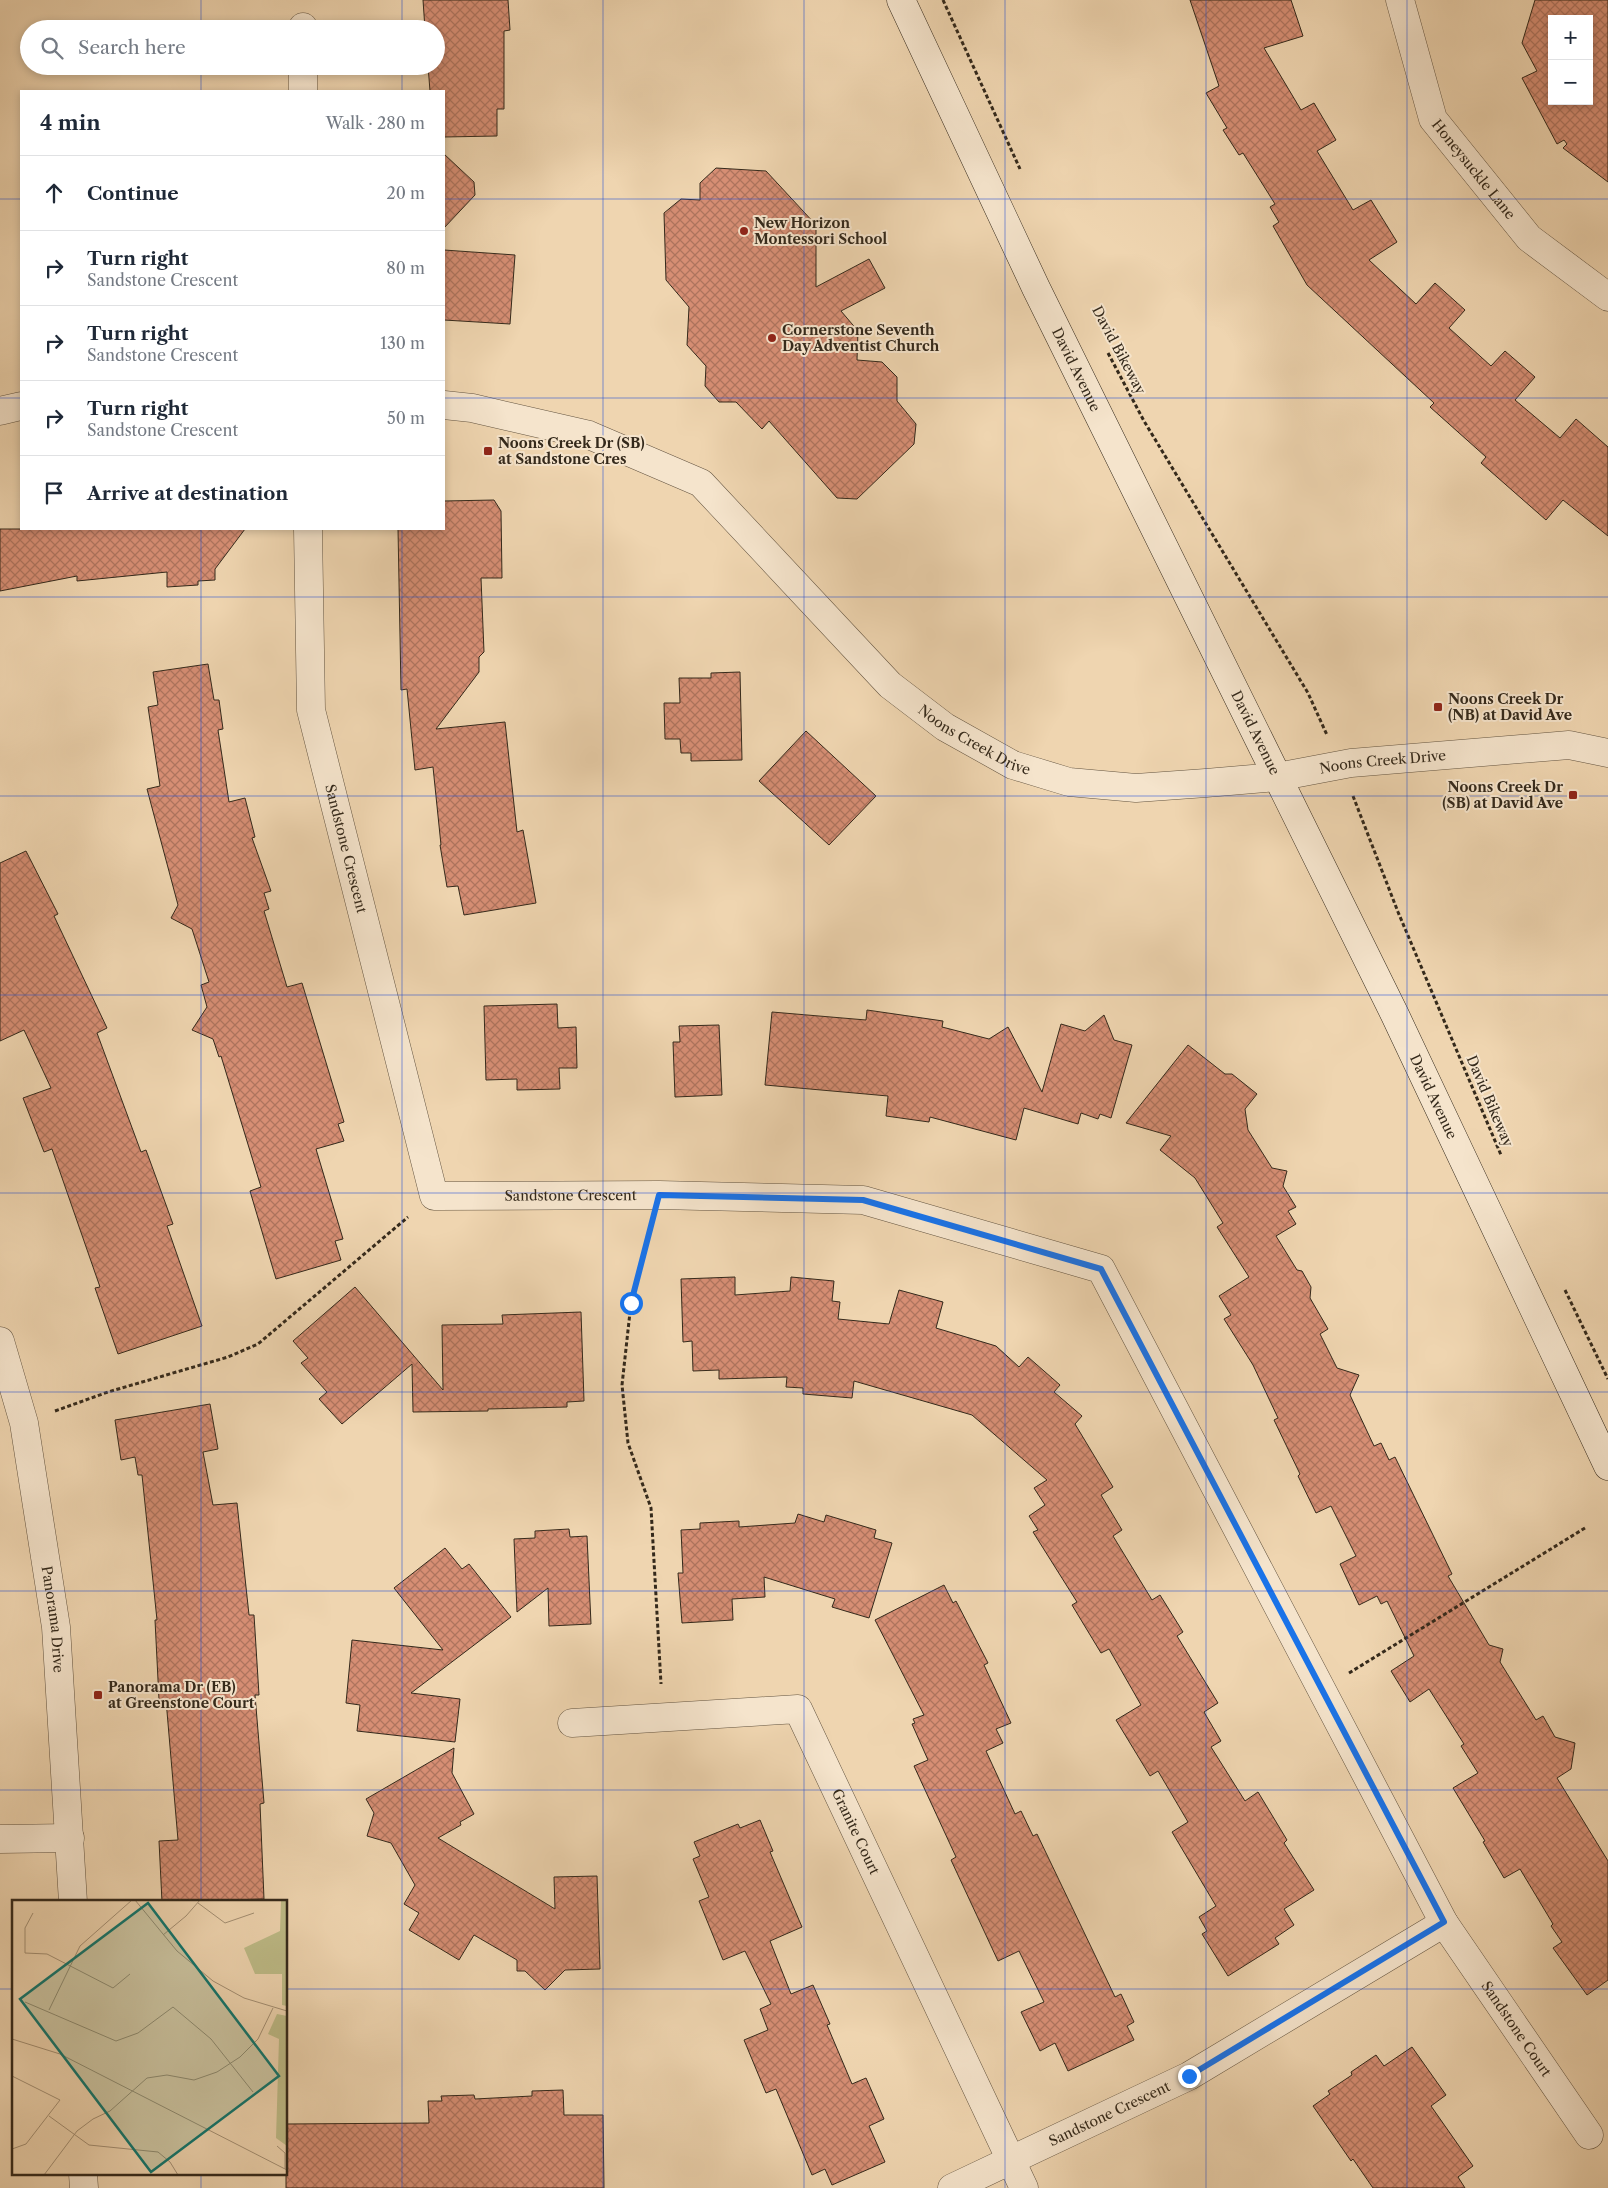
<!DOCTYPE html>
<meta charset="utf-8">
<style>
:root{--surface:#fff;--page:#f6f6f7;--text:#1f2937;--muted:#747a83;--line:#e0e1e3}
body{margin:0;font-family:"Libre Caslon Text",serif;background:var(--page);color:var(--text)}
.controls{position:absolute;right:15px;top:15px;display:grid;overflow:hidden;border-radius:0px;box-shadow:0 2px 8px #0003}
.controls button{width:45px;height:45px;display:grid;place-items:center;padding:0;border:0;border-bottom:1px solid var(--line);background:var(--surface);color:var(--text);font:25px sans-serif}
.stop{position:absolute;width:15px;height:15px;margin:-11px;border:4px solid #1a73e8;border-radius:50%;background:#fff}
.stop.end{background:#1a73e8;border-color:#fff;box-shadow:0 1px 5px #0008}
.list{margin:0;padding:0;list-style:none}
h2{display:flex;justify-content:space-between;align-items:center;height:65px;margin:0;padding:0 20px;font-size:21px}
h2 small{font-size:16px;font-weight:400;color:var(--muted)}
.list li{display:grid;grid-template-columns:32px 1fr auto;gap:15px;align-items:center;box-sizing:border-box;height:75px;padding:0 20px;border-top:1px solid var(--line)}
.list b{display:block;font-size:19px;white-space:nowrap}
.list p{margin:0;font-size:16px;white-space:nowrap;color:var(--muted)}
.list em{font-size:16px;font-style:normal;color:var(--muted)}
.icon{flex:none;width:28px;height:28px;fill:none;stroke:currentColor;stroke-width:2;stroke-linecap:round;stroke-linejoin:round}
.map{position:relative;flex:none;width:1608px;height:2188px;overflow:hidden}
.search{position:absolute;background:var(--surface);box-shadow:0 2px 8px #0003;left:20px;top:20px;width:425px;height:55px;display:flex;align-items:center;gap:12px;box-sizing:border-box;padding:0 18px;border-radius:28px;color:var(--muted);font-size:19px}
.panel{position:absolute;background:var(--surface);box-shadow:0 2px 8px #0003;left:20px;top:90px;width:425px;height:440px;border-radius:0px}
.map>svg:first-child{display:block}
.building{fill:url(#building-cross-hatch);stroke:#34291b;fill-rule:evenodd}
.lines{fill:none;stroke-linecap:round;stroke-linejoin:round}
.minor-casing{stroke:#635440;stroke-width:29}
.tertiary-casing{stroke:#635440;stroke-width:29}
.secondary-casing{stroke:#34291b;stroke-width:29}
.path{stroke:#34291b;stroke-width:3;stroke-dasharray:4 2.5;stroke-linecap:butt}
.minor{stroke:#f5e4cc;stroke-width:28}
.tertiary{stroke:#f5e4cc;stroke-width:28}
.secondary{stroke:#f5e4cc;stroke-width:28}
.route{stroke:#1a73e8;stroke-width:6}
.grid{fill:none;stroke:#1d4ed8;stroke-width:1;stroke-opacity:0.55}
.poi-dot{fill:#8f2418;stroke:#f5e4cc;stroke-width:2}
.labels{text-anchor:middle;stroke-width:4;stroke-linejoin:round;paint-order:stroke}
.street-label{font-size:14px;fill:#34291b;stroke:#f5e4cc}
.poi-label{font-size:14px;font-weight:bold;fill:#34291b;stroke:#f5e4cc;text-anchor:start}
.inset-road{fill:none;stroke:#a49074;stroke-width:1}
.view{fill:#0f766e;fill-opacity:0.15;stroke:#0f766e;stroke-width:2.5}
.inset-edge{fill:none;stroke:#34291b;stroke-width:2.5}
</style>
<div class="map">
<svg width="1608" height="2188" viewBox="0 0 1608 2188">
<defs>
<pattern id="building-cross-hatch" width="8" height="8" patternUnits="userSpaceOnUse" patternTransform="scale(1.25)"><rect width="8" height="8" fill="#d68e74"/><path d="M0 0l8 8M0 8l8-8" fill="none" stroke="#ae745e"/></pattern>
</defs>
<rect width="100%" height="100%" fill="#efd5b0"/>
<filter id="stains"><feTurbulence type="fractalNoise" baseFrequency=".004" numOctaves="4"/><feColorMatrix values="0 0 0 0 .2 0 0 0 0 .09 0 0 0 0 .02 0 0 0 .5 -.17"/></filter>
<radialGradient id="worn" r=".72"><stop offset=".6" stop-color="#630" stop-opacity="0"/><stop offset="1" stop-color="#630" stop-opacity=".3"/></radialGradient>
<path class="building" d="M 423,0 L 508,0 L 510,30 L 504,31 L 504,109 L 497,109 L 497,136 L 444,137 L 444,91 L 430,91 L 428,66 L 436,66 L 436,29 L 425,29 Z
M 1190,0 L 1291,0 L 1303,36 L 1264,48 L 1301,110 L 1314,103 L 1336,140 L 1317,151 L 1353,210 L 1371,200 L 1397,242 L 1369,260 L 1416,304 L 1435,283 L 1465,310 L 1449,328 L 1491,366 L 1505,351 L 1535,377 L 1515,400 L 1560,438 L 1576,419 L 1608,447 L 1608,536 L 1563,500 L 1546,520 L 1481,463 L 1486,457 L 1430,407 L 1434,403 L 1307,285 L 1273,226 L 1279,222 L 1270,207 L 1275,204 L 1243,153 L 1239,155 L 1223,130 L 1227,128 L 1206,93 L 1219,86 Z
M 1535,0 L 1608,0 L 1608,182 L 1563,148 L 1567,144 L 1564,140 L 1557,144 L 1522,78 L 1537,71 L 1522,43 ZM 1552,19 L 1589,19 L 1589,101 L 1552,101 Z
M 444,154 L 474,182 L 475,195 L 444,228 Z
M 716,168 L 766,171 L 816,225 L 816,287 L 869,259 L 885,288 L 841,311 L 858,331 L 857,360 L 882,362 L 897,377 L 897,401 L 916,424 L 914,444 L 857,499 L 837,498 L 769,421 L 762,429 L 736,402 L 719,402 L 705,386 L 706,366 L 687,345 L 689,307 L 666,280 L 664,213 L 681,199 L 700,200 L 700,183 Z
M 444,250 L 515,255 L 510,324 L 444,320 Z
M 494,500 L 501,511 L 502,578 L 481,578 L 484,652 L 479,657 L 479,672 L 436,729 L 505,722 L 517,832 L 523,830 L 536,903 L 464,915 L 458,886 L 447,887 L 440,845 L 441,845 L 433,767 L 415,770 L 407,689 L 401,690 L 398,529 L 444,529 L 444,501 Z
M 0,529 L 245,529 L 215,569 L 215,580 L 198,581 L 198,585 L 167,587 L 167,572 L 77,581 L 77,576 L 0,591 Z
M 208,664 L 214,700 L 219,700 L 223,729 L 218,730 L 229,802 L 245,798 L 255,837 L 252,838 L 271,891 L 264,893 L 269,909 L 264,911 L 287,987 L 302,983 L 344,1122 L 338,1124 L 344,1141 L 316,1149 L 343,1239 L 335,1241 L 341,1260 L 276,1279 L 250,1191 L 261,1187 L 221,1056 L 219,1057 L 213,1039 L 192,1030 L 207,1007 L 201,985 L 209,982 L 192,929 L 171,918 L 178,905 L 147,789 L 160,786 L 148,707 L 158,705 L 153,672 Z
M 740,672 L 742,760 L 691,761 L 691,753 L 681,753 L 680,739 L 665,739 L 664,703 L 680,703 L 679,678 L 711,678 L 711,673 Z
M 806,731 L 876,796 L 829,845 L 759,781 Z
M 26,851 L 58,914 L 54,916 L 107,1028 L 97,1033 L 141,1152 L 146,1150 L 173,1224 L 167,1226 L 202,1326 L 118,1354 L 95,1288 L 100,1287 L 52,1149 L 44,1152 L 23,1098 L 51,1088 L 24,1030 L 0,1041 L 0,863 Z
M 557,1004 L 558,1028 L 576,1027 L 577,1068 L 559,1068 L 560,1089 L 517,1090 L 517,1079 L 486,1080 L 484,1006 Z
M 867,1010 L 943,1021 L 942,1027 L 989,1039 L 1008,1027 L 1042,1092 L 1061,1024 L 1085,1031 L 1104,1015 L 1114,1040 L 1132,1045 L 1111,1118 L 1100,1114 L 1098,1119 L 1081,1113 L 1078,1124 L 1024,1108 L 1016,1140 L 930,1117 L 929,1122 L 886,1116 L 888,1096 L 765,1085 L 772,1012 L 866,1020 Z
M 719,1025 L 722,1095 L 675,1097 L 673,1042 L 680,1042 L 679,1026 Z
M 1188,1045 L 1225,1074 L 1232,1074 L 1257,1094 L 1245,1109 L 1248,1130 L 1272,1168 L 1287,1171 L 1283,1186 L 1296,1207 L 1288,1211 L 1296,1224 L 1276,1236 L 1297,1270 L 1302,1271 L 1311,1287 L 1310,1298 L 1328,1329 L 1320,1334 L 1337,1368 L 1359,1375 L 1350,1395 L 1374,1446 L 1381,1443 L 1389,1460 L 1395,1457 L 1452,1574 L 1448,1576 L 1489,1645 L 1503,1649 L 1500,1662 L 1536,1720 L 1543,1716 L 1555,1737 L 1575,1743 L 1571,1769 L 1557,1778 L 1608,1861 L 1608,1980 L 1587,1995 L 1553,1948 L 1562,1942 L 1551,1926 L 1553,1924 L 1520,1869 L 1504,1878 L 1483,1842 L 1485,1841 L 1453,1788 L 1478,1773 L 1461,1746 L 1464,1744 L 1429,1689 L 1410,1702 L 1391,1671 L 1414,1656 L 1387,1601 L 1381,1604 L 1377,1596 L 1359,1605 L 1340,1564 L 1356,1556 L 1331,1506 L 1316,1513 L 1298,1476 L 1300,1474 L 1274,1420 L 1278,1418 L 1253,1365 L 1224,1319 L 1231,1315 L 1219,1296 L 1249,1277 L 1217,1227 L 1223,1223 L 1195,1178 L 1160,1150 L 1171,1136 L 1126,1123 Z
M 735,1277 L 735,1295 L 790,1291 L 791,1277 L 834,1281 L 832,1301 L 840,1302 L 838,1319 L 889,1324 L 899,1290 L 943,1302 L 936,1328 L 996,1346 L 1019,1367 L 1028,1357 L 1060,1385 L 1054,1392 L 1082,1416 L 1075,1424 L 1113,1487 L 1101,1495 L 1122,1530 L 1113,1536 L 1152,1600 L 1160,1595 L 1183,1632 L 1177,1636 L 1218,1703 L 1204,1712 L 1221,1741 L 1211,1747 L 1245,1801 L 1258,1792 L 1287,1840 L 1284,1843 L 1314,1890 L 1284,1909 L 1294,1925 L 1275,1938 L 1279,1944 L 1228,1976 L 1202,1934 L 1207,1931 L 1199,1917 L 1216,1906 L 1172,1832 L 1188,1822 L 1158,1771 L 1150,1776 L 1116,1720 L 1141,1705 L 1109,1649 L 1101,1653 L 1072,1605 L 1077,1602 L 1033,1532 L 1038,1530 L 1029,1516 L 1045,1505 L 1034,1488 L 1047,1480 L 972,1415 L 854,1381 L 852,1398 L 803,1394 L 803,1388 L 786,1387 L 787,1377 L 719,1379 L 719,1370 L 693,1371 L 692,1341 L 683,1342 L 681,1279 Z
M 355,1287 L 443,1390 L 442,1325 L 503,1324 L 502,1315 L 581,1312 L 584,1401 L 567,1402 L 567,1407 L 488,1409 L 488,1411 L 413,1412 L 412,1364 L 342,1424 L 319,1399 L 327,1392 L 301,1363 L 308,1358 L 293,1341 Z
M 210,1404 L 218,1449 L 203,1452 L 213,1505 L 237,1503 L 249,1615 L 254,1615 L 259,1695 L 255,1695 L 264,1803 L 260,1804 L 264,1899 L 162,1902 L 159,1841 L 178,1840 L 166,1700 L 159,1700 L 155,1620 L 157,1620 L 142,1475 L 138,1475 L 135,1457 L 121,1460 L 115,1420 Z
M 798,1514 L 824,1522 L 826,1515 L 876,1530 L 874,1538 L 892,1543 L 869,1618 L 832,1607 L 835,1599 L 764,1577 L 765,1597 L 732,1599 L 733,1620 L 682,1623 L 678,1573 L 683,1573 L 681,1530 L 700,1529 L 700,1523 L 739,1521 L 739,1527 L 795,1523 Z
M 569,1529 L 570,1537 L 587,1536 L 591,1624 L 549,1626 L 548,1588 L 517,1612 L 514,1539 L 535,1538 L 535,1531 Z
M 445,1548 L 462,1569 L 469,1564 L 511,1617 L 411,1693 L 460,1699 L 455,1742 L 357,1731 L 360,1705 L 346,1703 L 352,1640 L 443,1650 L 394,1588 Z
M 944,1585 L 953,1603 L 956,1601 L 988,1663 L 984,1665 L 1011,1723 L 996,1729 L 1003,1743 L 986,1751 L 1015,1814 L 1021,1811 L 1033,1836 L 1037,1834 L 1115,1997 L 1121,1994 L 1134,2022 L 1127,2026 L 1134,2040 L 1068,2071 L 1055,2043 L 1040,2051 L 1021,2012 L 1044,2002 L 1019,1951 L 998,1961 L 951,1860 L 956,1857 L 914,1766 L 928,1760 L 912,1724 L 915,1723 L 913,1719 L 924,1715 L 875,1620 Z
M 454,1748 L 452,1773 L 474,1814 L 460,1822 L 461,1825 L 438,1838 L 555,1909 L 554,1877 L 597,1876 L 600,1969 L 565,1970 L 545,1990 L 525,1971 L 517,1971 L 517,1960 L 474,1935 L 459,1960 L 409,1930 L 419,1913 L 404,1904 L 415,1885 L 391,1843 L 367,1836 L 374,1813 L 366,1799 Z
M 760,1820 L 773,1851 L 770,1852 L 802,1927 L 770,1941 L 791,1994 L 813,1985 L 830,2024 L 827,2025 L 852,2084 L 866,2078 L 884,2119 L 869,2126 L 885,2162 L 832,2185 L 825,2169 L 812,2175 L 776,2089 L 766,2093 L 744,2040 L 768,2030 L 760,2009 L 771,2004 L 745,1951 L 723,1960 L 699,1901 L 709,1897 L 693,1859 L 700,1856 L 694,1842 L 738,1824 L 740,1828 Z
M 1412,2047 L 1446,2095 L 1431,2106 L 1473,2166 L 1458,2177 L 1465,2188 L 1373,2188 L 1353,2159 L 1351,2161 L 1313,2106 L 1330,2094 L 1328,2091 L 1352,2075 L 1351,2072 L 1376,2055 L 1384,2066 Z
M 563,2090 L 564,2115 L 603,2115 L 604,2188 L 286,2188 L 286,2124 L 429,2123 L 428,2101 L 442,2101 L 441,2096 L 474,2095 L 475,2099 L 532,2096 L 532,2091 Z"/>
<g class="lines">
<g class="minor-casing">
<g id="minor">
<path d="M 303,29 L 303,27"/>
<path d="M 303,91 L 303,66"/>
<path id="s1" d="M 308,529 L 311,710 L 434,1196 L 659,1195 L 863,1200 L 1101,1269 L 1444,1923 L 1589,2135"/>
<path id="s2" d="M 572,1723 L 798,1709 L 1024,2188"/>
<path d="M 0,1839 L 70,1838"/>
<path id="s3" d="M 952,2188 L 1189,2076 L 1444,1923"/>
</g>
</g>
<g class="tertiary-casing">
<g id="tertiary">
<path id="s4" d="M 1400,0 L 1433,119 L 1529,238 L 1608,297"/>
<path id="s5" d="M 444,405 L 472,408 L 589,435 L 701,483 L 890,685 L 945,727 L 1013,765 L 1069,782 L 1136,788 L 1206,783 L 1277,777 L 1351,763 L 1569,745 L 1608,753"/>
<path d="M 0,411 L 21,406"/>
<path id="s6" d="M 0,1341 L 24,1423 L 56,1627 L 73,1902"/>
<path d="M 83,2174 L 84,2188"/>
</g>
</g>
<g class="secondary-casing">
<g id="secondary">
<path id="s7" d="M 901,0 L 1036,288 L 1395,1015 L 1608,1466"/>
</g>
</g>
<path class="path" d="M 943,0 L 1020,169
M 1108,353 L 1144,421 L 1308,693 L 1327,735
M 1353,796 L 1398,912 L 1501,1155
M 650,1228 L 631,1303 L 622,1385 L 628,1443 L 651,1508 L 661,1684
M 1565,1290 L 1608,1379
M 55,1411 L 108,1392 L 228,1357 L 258,1344 L 408,1217
M 1349,1673 L 1585,1528"/>
<use href="#minor" class="minor"/>
<use href="#tertiary" class="tertiary"/>
<use href="#secondary" class="secondary"/>
</g>
<g class="lines">
<path class="route" d="M 631,1303 L 659,1195 L 863,1200 L 1101,1269 L 1444,1922 L 1189,2076"/>
</g>
<path class="grid" d="M 201,0 L 201,29M 402,0 L 402,29M 603,0 L 603,2188M 804,0 L 804,2188M 1005,0 L 1005,2188M 1206,0 L 1206,2188M 1407,0 L 1407,2188M 201,66 L 201,91M 402,66 L 402,91M 0,199 L 21,199M 444,199 L 1608,199M 0,398 L 21,398M 444,398 L 1608,398M 201,529 L 201,1902M 402,529 L 402,2188M 0,597 L 1608,597M 0,796 L 1608,796M 0,995 L 1608,995M 0,1193 L 1608,1193M 0,1392 L 1608,1392M 0,1591 L 1608,1591M 0,1790 L 1608,1790M 0,1989 L 14,1989M 286,1989 L 1608,1989M 201,2174 L 201,2188"/>
<g class="poi-dot">
<circle cx="744" cy="231" r="5"/>
<circle cx="772" cy="338" r="5"/>
<rect x="483" y="446" width="10" height="10" rx="2.5"/>
<rect x="1433" y="702" width="10" height="10" rx="2.5"/>
<rect x="1568" y="790" width="10" height="10" rx="2.5"/>
<rect x="93" y="1690" width="10" height="10" rx="2.5"/>
</g>
<g class="labels">
<g class="street-label">
<text dy="5" stroke="none"><textPath href="#s4" startOffset="188">Honeysuckle Lane</textPath></text>
<text transform="translate(1119 350) rotate(62)" y="5">David Bikeway</text>
<text dy="5" stroke="none"><textPath href="#s7" startOffset="409">David Avenue</textPath></text>
<text dy="5" stroke="none"><textPath href="#s7" startOffset="814">David Avenue</textPath></text>
<text dy="5" stroke="none"><textPath href="#s5" startOffset="648">Noons Creek Drive</textPath></text>
<text dy="5" stroke="none"><textPath href="#s5" startOffset="1068">Noons Creek Drive</textPath></text>
<text dy="5" stroke="none"><textPath href="#s1" startOffset="324">Sandstone Crescent</textPath></text>
<text dy="5" stroke="none"><textPath href="#s7" startOffset="1219">David Avenue</textPath></text>
<text transform="translate(1490 1101) rotate(67)" y="5">David Bikeway</text>
<text dy="5" stroke="none"><textPath href="#s1" startOffset="819">Sandstone Crescent</textPath></text>
<text dy="5" stroke="none"><textPath href="#s6" startOffset="284">Panorama Drive</textPath></text>
<text dy="5" stroke="none"><textPath href="#s2" startOffset="362">Granite Court</textPath></text>
<text dy="5" stroke="none"><textPath href="#s1" startOffset="2226">Sandstone Court</textPath></text>
<text dy="5" stroke="none"><textPath href="#s3" startOffset="174">Sandstone Crescent</textPath></text>
</g>
<g class="poi-label">
<text x="754" y="228">New Horizon<tspan x="754" dy="16">Montessori School</tspan></text>
<text x="782" y="335">Cornerstone Seventh<tspan x="782" dy="16">Day Adventist Church</tspan></text>
<text x="498" y="448">Noons Creek Dr (SB)<tspan x="498" dy="16">at Sandstone Cres</tspan></text>
<text x="1448" y="704">Noons Creek Dr<tspan x="1448" dy="16">(NB) at David Ave</tspan></text>
<text x="1563" y="792" text-anchor="end">Noons Creek Dr<tspan x="1563" dy="16">(SB) at David Ave</tspan></text>
<text x="108" y="1692">Panorama Dr (EB)<tspan x="108" dy="16">at Greenstone Court</tspan></text>
</g>
</g>
<g transform="translate(12 1900)">
<rect width="275" height="275" fill="#efd5b0"/>
<path d="M 269,0 L 275,0 L 275,106 L 270,105 L 270,74 L 243,74 L 232,48 L 268,31 ZM 265,114 L 275,116 L 275,246 L 264,238 L 267,139 L 256,134 Z" fill="#bebc88"/>
<path class="inset-road" d="M 123,0 L 165,51 L 201,81 L 232,98 L 275,111M 186,3 L 213,23 L 242,13M 21,13 L 13,28 L 13,53 L 35,54 L 101,88 L 118,74M 151,35 L 174,16 L 188,0M 13,102 L 104,141 L 126,133 L 161,107 L 199,139 L 241,192M 37,110 L 68,46 L 120,0M 0,139 L 48,154 L 275,270M 0,176 L 48,200 L 14,244 L 0,249M 37,216 L 77,245 L 146,252 L 158,262 L 166,275M 265,246 L 273,253 L 273,269M 32,275 L 65,231 L 81,219 L 98,211 L 135,178 L 155,175 L 182,180 L 205,172 L 228,157 L 246,139 L 261,108"/>
<path class="view" d="M 136,3 L 267,176 L 139,272 L 8,99 Z"/>
<rect width="275" height="275" class="inset-edge"/>
</g>
<rect width="100%" height="100%" filter="url(#stains)"/>
<rect width="100%" height="100%" fill="url(#worn)"/>
</svg>
<div class="controls">
<button>+</button>
<button>−</button>
</div>
<div class="stop" style="left:631px;top:1303px"></div>
<div class="stop end" style="left:1189px;top:2076px"></div>
<div class="search"><svg class="icon" aria-label="search" viewBox="0 0 24 24"><circle cx="10" cy="10" r="6"/><path d="M15 15l6 6"/></svg>Search here</div>
<section class="panel">
<h2>4 min<small>Walk · 280 m</small></h2>
<ul class="list">
<li><svg class="icon" aria-label="ahead" viewBox="0 0 24 24"><path d="M12 20V5M6 11l6-6 6 6"/></svg><div><b>Continue</b></div><em>20 m</em></li>
<li><svg class="icon" aria-label="right" viewBox="0 0 24 24"><path d="M7 20v-9h11M14 6l5 5-5 5"/></svg><div><b>Turn right</b><p>Sandstone Crescent</p></div><em>80 m</em></li>
<li><svg class="icon" aria-label="right" viewBox="0 0 24 24"><path d="M7 20v-9h11M14 6l5 5-5 5"/></svg><div><b>Turn right</b><p>Sandstone Crescent</p></div><em>130 m</em></li>
<li><svg class="icon" aria-label="right" viewBox="0 0 24 24"><path d="M7 20v-9h11M14 6l5 5-5 5"/></svg><div><b>Turn right</b><p>Sandstone Crescent</p></div><em>50 m</em></li>
<li><svg class="icon" aria-label="arrive" viewBox="0 0 24 24"><path d="M6 21V4h12l-3 4 3 4H6"/></svg><div><b>Arrive at destination</b></div></li>
</ul>
</section>
</div>
